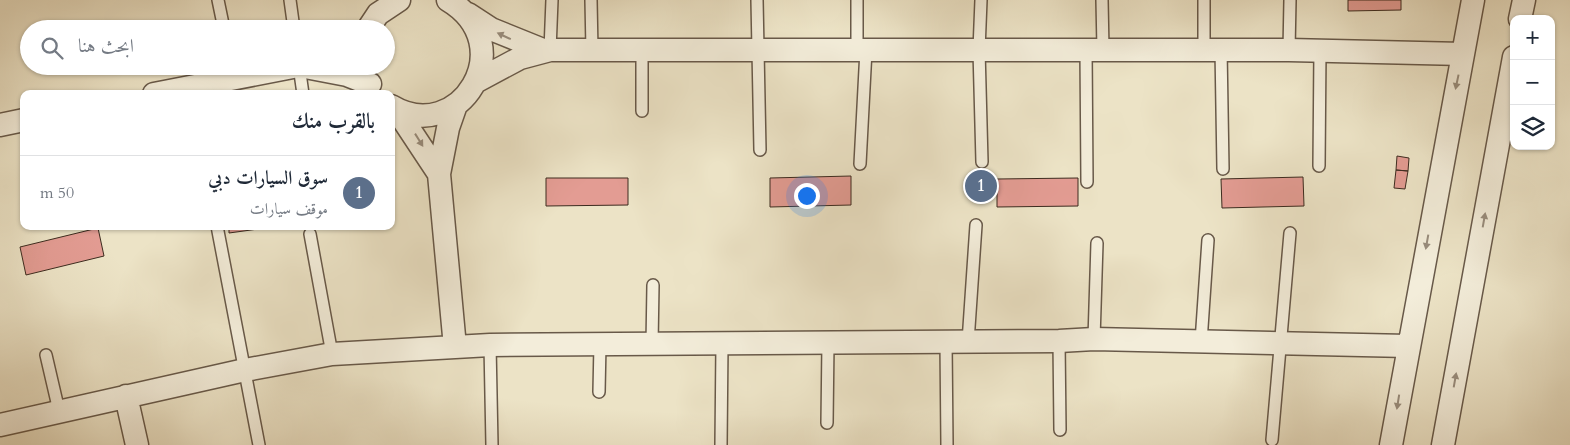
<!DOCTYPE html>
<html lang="ar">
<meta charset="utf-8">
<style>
:root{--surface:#fff;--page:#f6f6f7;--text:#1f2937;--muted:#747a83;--line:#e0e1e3;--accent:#8f2418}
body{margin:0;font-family:Cardo,Amiri,serif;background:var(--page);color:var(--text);direction:rtl}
.controls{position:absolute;right:15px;top:15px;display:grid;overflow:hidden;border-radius:10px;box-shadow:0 1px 4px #0004}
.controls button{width:45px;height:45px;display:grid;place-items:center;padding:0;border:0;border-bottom:1px solid var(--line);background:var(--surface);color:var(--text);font:25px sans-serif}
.you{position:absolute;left:806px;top:195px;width:18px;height:18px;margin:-12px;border:4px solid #fff;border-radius:50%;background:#1a73e8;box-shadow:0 0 0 8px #1a73e833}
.badge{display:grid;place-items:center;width:32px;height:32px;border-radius:50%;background:var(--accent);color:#fff;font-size:16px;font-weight:700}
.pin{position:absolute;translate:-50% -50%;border:2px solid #fff;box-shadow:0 1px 5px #0006}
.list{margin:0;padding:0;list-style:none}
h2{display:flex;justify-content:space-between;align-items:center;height:65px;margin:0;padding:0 20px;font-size:21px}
h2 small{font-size:16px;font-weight:400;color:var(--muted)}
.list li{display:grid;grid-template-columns:32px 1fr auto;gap:15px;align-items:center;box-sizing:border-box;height:75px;padding:0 20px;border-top:1px solid var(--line)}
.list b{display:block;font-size:19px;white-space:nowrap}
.list p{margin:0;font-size:16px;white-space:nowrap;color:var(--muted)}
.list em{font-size:16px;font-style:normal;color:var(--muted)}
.icon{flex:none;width:28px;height:28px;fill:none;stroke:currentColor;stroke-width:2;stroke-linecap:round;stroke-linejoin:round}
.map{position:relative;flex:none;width:1570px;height:445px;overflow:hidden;direction:ltr}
.search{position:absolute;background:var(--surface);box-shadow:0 1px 4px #0004;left:20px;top:20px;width:375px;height:55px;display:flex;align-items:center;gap:12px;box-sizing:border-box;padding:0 18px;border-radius:28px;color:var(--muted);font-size:19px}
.panel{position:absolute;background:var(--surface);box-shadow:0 1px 4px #0004;left:20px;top:90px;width:375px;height:140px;border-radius:10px;direction:rtl}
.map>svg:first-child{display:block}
.building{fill:#e39c93;stroke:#3c2b1f}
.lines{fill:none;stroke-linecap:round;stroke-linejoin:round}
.lane-casing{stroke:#685949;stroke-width:14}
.street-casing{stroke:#685949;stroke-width:25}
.lane{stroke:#f3edda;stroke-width:11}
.street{stroke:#f3edda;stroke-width:22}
.oneway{fill:#988c7c}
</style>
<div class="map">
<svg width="1570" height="445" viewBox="0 0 1570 445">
<rect width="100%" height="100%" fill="#ece3c6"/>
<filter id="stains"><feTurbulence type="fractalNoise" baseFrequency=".004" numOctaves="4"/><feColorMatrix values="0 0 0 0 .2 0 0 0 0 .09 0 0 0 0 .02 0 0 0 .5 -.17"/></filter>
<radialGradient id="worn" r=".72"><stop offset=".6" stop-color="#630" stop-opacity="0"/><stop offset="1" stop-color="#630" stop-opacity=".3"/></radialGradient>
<path class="building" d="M 1348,0 L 1401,0 L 1401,10 L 1348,11 Z
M 1397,156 L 1409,158 L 1408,171 L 1396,170 Z
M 1396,170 L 1408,171 L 1405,189 L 1394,188 Z
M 851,176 L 851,205 L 770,207 L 770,178 Z
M 1303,177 L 1304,206 L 1222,208 L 1221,179 Z
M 546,178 L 628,178 L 628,205 L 546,206 Z
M 1078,178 L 1078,206 L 997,207 L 997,179 Z
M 229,226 L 280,226 L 229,233 Z
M 98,228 L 104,256 L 26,275 L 20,247 Z"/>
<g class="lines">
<g class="lane-casing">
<path id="lane" d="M 218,0 L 224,29
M 290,0 L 294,29
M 591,0 L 592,50
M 757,0 L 760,150
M 857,0 L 857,50
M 981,0 L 979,50 L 982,162
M 1102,0 L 1103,49
M 1204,0 L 1204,49
M 1221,49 L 1223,169
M 550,50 L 552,0
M 1086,50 L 1087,182
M 1289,50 L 1290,0
M 299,66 L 303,94
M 642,111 L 642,50
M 860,164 L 866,50
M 1319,166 L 1320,50
M 217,226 L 259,445
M 310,234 L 332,354
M 1094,339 L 1097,243
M 1059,341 L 1060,430
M 946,342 L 947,445
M 968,342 L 976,225
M 1201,342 L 1208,240
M 652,344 L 653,285
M 490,345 L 492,445
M 46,355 L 59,411
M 599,392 L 600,344
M 827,423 L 828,343
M 1272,440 L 1290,233
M 721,445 L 722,344"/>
</g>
<g class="street-casing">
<path id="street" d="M 468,14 L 491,29 L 543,50
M 1520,19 L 1524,0
M 368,29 L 378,14 L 399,0
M 300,66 L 347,75 L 370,84
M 477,81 L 520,58 L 550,50 L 1289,50 L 1463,54
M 154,94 L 298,66
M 391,106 C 459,147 523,45 448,0
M 396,109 L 439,174
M 0,125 L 24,120
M 455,347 L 439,174 L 448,128 L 456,105
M 126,396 L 137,445
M 0,425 L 245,370 L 332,354 L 490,345 L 1059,341 L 1094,339 L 1408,346
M 1391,445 L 1473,0
M 1443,445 L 1514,57"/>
</g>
<use href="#lane" class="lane"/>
<use href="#street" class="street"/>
</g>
<defs><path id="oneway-solid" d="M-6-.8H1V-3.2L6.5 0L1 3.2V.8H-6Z" transform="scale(1.25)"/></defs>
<g class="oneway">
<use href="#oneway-solid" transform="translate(504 36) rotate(-155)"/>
<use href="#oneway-solid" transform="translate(1457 82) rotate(102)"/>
<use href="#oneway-solid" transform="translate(419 140) rotate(58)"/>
<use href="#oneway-solid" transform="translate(1484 220) rotate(-80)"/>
<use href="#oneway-solid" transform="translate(1427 242) rotate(100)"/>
<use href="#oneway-solid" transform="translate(1455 380) rotate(-80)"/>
<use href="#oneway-solid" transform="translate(1398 402) rotate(99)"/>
</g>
<rect width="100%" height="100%" filter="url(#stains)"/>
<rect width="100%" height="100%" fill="url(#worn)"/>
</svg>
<div class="controls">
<button>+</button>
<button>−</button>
<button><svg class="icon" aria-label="layers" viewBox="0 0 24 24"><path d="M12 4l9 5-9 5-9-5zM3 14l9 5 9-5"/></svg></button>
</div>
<div class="you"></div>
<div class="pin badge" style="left:981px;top:186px;background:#5c6f8a">1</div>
<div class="search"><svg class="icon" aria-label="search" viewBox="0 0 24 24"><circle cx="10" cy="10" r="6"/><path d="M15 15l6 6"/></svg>ابحث هنا</div>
<section class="panel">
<h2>بالقرب منك<small></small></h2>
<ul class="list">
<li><span class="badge" style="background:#5c6f8a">1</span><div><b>سوق السيارات دبي</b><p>موقف سيارات</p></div><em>50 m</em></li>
</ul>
</section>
</div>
